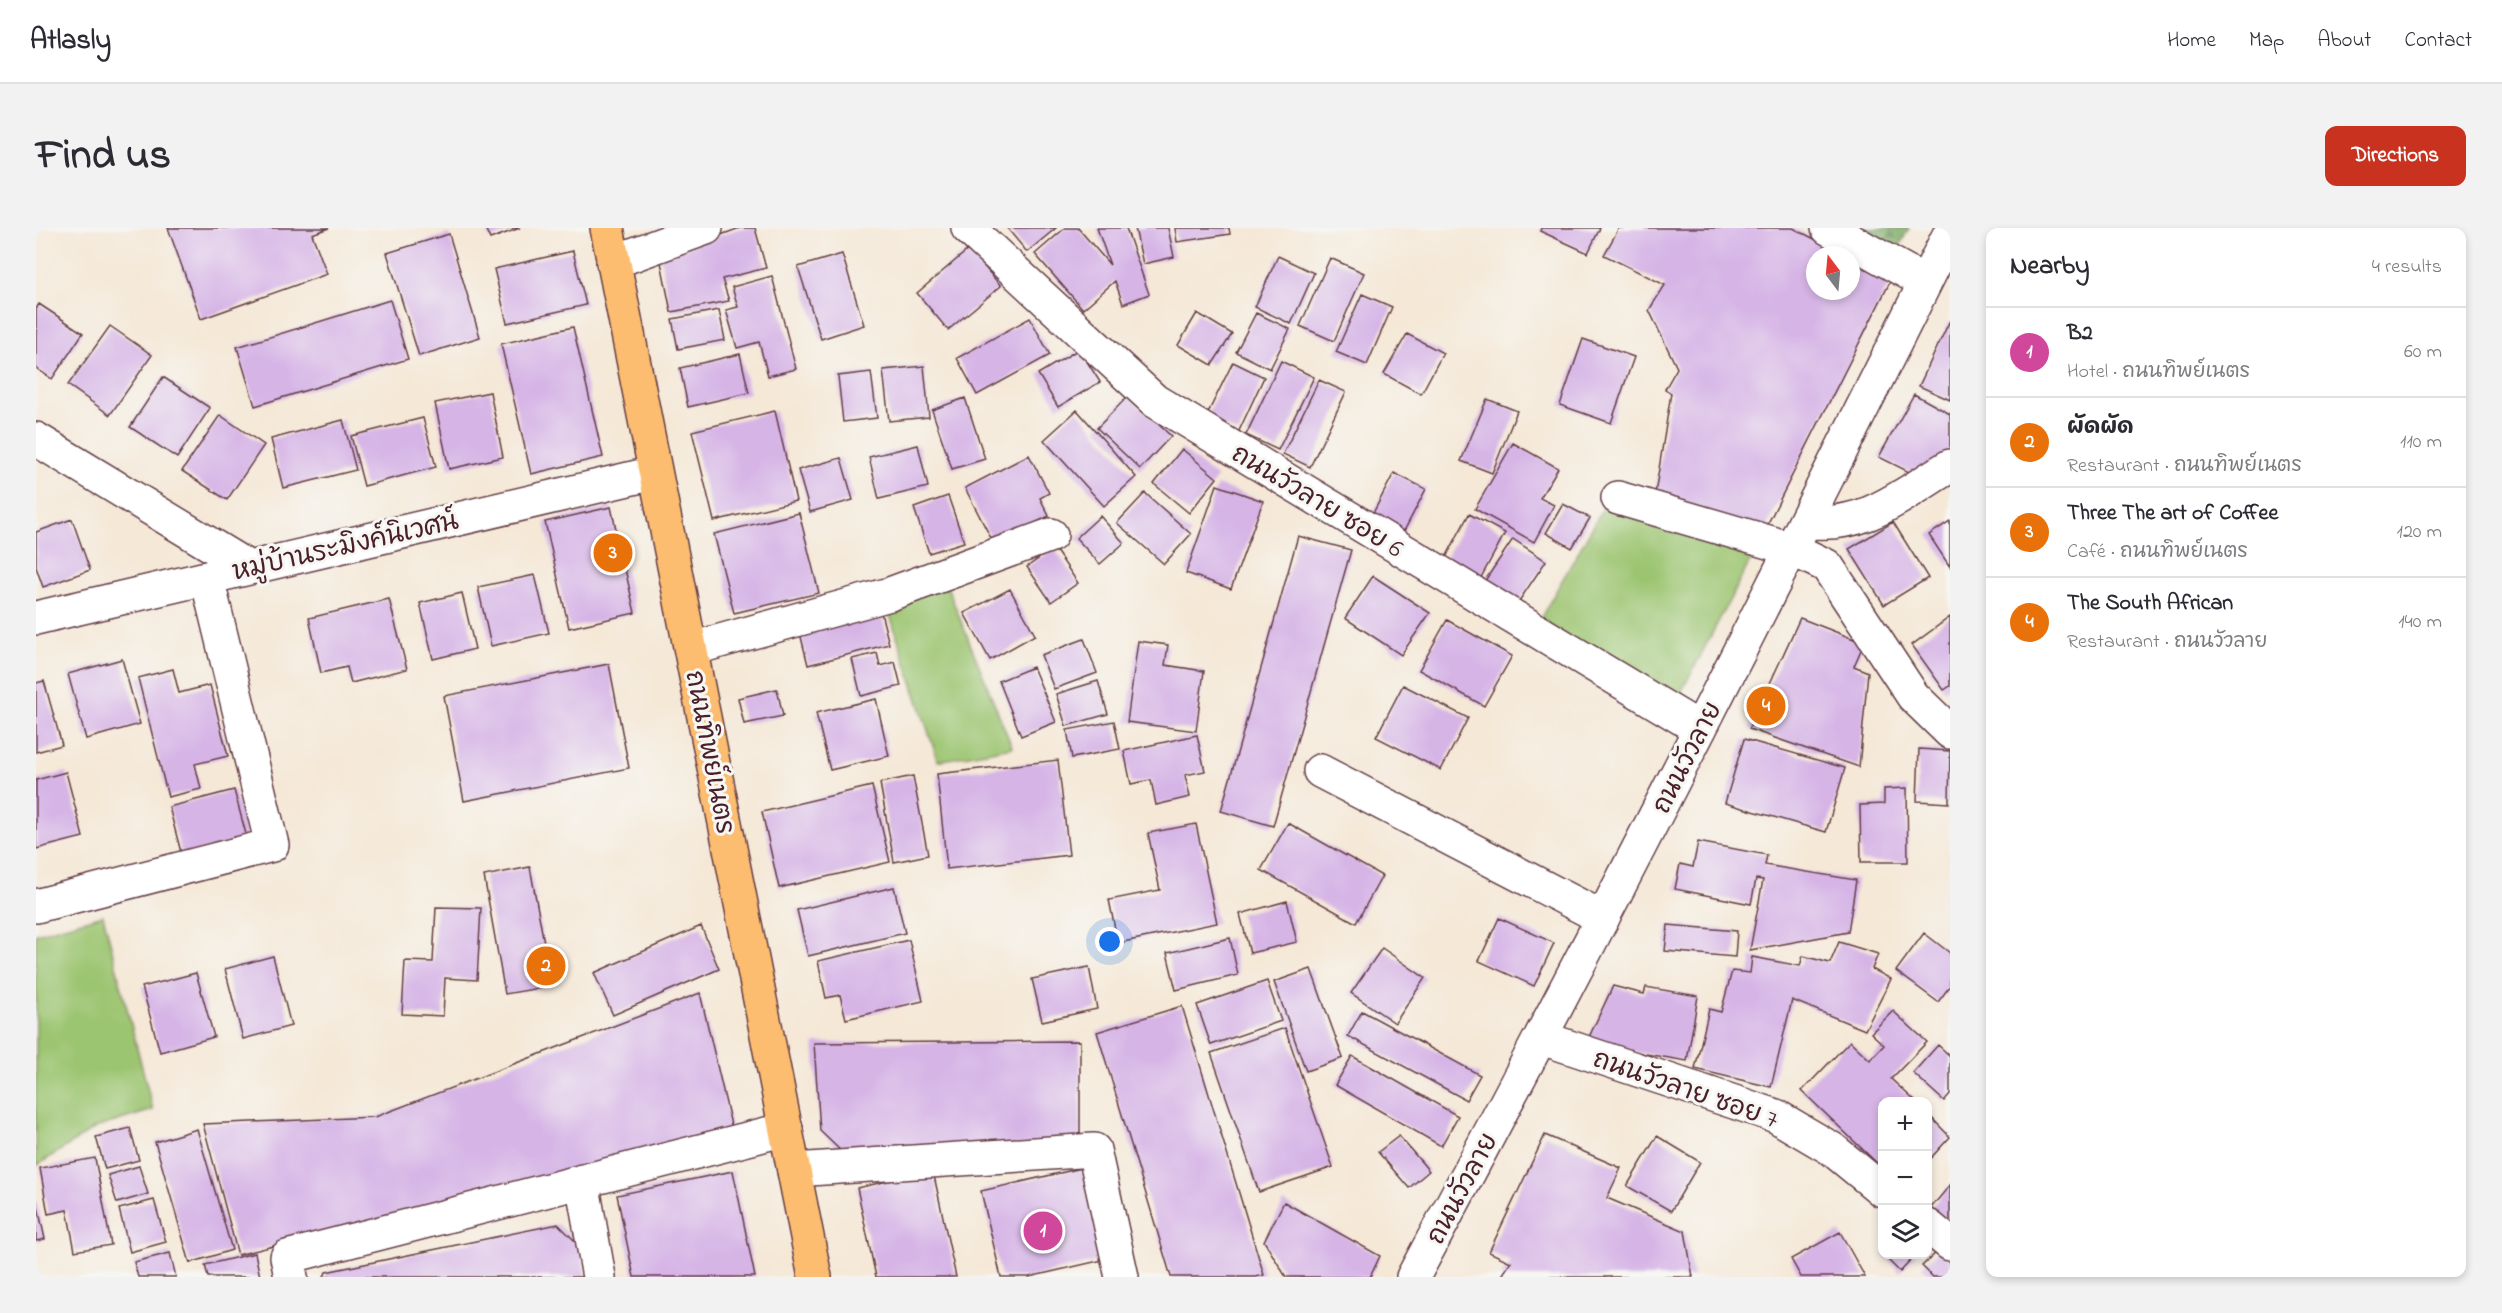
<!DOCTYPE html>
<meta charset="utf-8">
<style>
:root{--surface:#fff;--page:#f2f2f3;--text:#2b2b33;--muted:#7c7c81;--line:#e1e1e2;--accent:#c8321e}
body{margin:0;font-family:"Indie Flower","Playpen Sans Thai",sans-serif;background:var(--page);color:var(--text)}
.controls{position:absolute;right:18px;bottom:18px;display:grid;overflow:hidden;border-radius:12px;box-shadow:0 3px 9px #0003}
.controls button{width:54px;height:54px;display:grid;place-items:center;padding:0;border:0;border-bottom:2px solid var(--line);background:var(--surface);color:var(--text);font:30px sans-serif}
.compass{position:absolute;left:1770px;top:18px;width:54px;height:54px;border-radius:50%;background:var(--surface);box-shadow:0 3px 9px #0003;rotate:344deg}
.you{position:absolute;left:1074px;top:714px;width:21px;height:21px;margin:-15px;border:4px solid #fff;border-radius:50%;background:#1a73e8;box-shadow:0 0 0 9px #1a73e833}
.badge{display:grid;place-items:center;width:39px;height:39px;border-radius:50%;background:var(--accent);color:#fff;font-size:20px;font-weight:700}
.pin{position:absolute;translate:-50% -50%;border:3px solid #fff;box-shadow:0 2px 6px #0006}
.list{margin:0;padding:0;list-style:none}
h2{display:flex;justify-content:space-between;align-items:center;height:78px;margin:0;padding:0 24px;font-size:26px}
h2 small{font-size:20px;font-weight:400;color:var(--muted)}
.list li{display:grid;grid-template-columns:39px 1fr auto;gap:18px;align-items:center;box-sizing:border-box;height:90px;padding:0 24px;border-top:2px solid var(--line)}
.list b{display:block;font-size:22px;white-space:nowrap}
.list p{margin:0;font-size:20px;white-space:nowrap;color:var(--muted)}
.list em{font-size:20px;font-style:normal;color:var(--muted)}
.icon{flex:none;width:33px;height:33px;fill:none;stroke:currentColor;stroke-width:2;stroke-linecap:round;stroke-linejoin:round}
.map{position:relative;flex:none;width:1914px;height:1049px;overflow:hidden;border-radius:12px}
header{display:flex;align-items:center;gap:36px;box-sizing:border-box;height:84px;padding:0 30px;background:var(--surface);border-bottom:2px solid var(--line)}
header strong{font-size:28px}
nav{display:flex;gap:33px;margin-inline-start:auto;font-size:21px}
.intro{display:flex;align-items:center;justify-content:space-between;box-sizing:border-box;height:144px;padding:0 36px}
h1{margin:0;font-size:42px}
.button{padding:15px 27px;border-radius:12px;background:var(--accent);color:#fff;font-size:21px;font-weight:700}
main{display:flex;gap:36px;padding:0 36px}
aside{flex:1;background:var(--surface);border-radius:12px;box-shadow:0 3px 9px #0003}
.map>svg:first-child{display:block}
.green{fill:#9cc571;stroke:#73724e;stroke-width:1.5}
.forest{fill:url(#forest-firs);stroke:#646447;stroke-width:1.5}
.building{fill:#d6b4e6}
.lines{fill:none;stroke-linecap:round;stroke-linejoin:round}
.minor-casing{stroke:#643d45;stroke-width:36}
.major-casing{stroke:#643d45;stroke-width:36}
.minor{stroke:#fff;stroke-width:33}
.major{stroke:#fcbd6f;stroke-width:33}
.labels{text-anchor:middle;stroke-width:6;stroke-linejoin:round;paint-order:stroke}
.street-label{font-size:26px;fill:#4a1f2b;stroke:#f6f6f2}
</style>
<header>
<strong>Atlasly</strong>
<nav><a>Home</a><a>Map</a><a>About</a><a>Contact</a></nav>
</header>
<div class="intro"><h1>Find us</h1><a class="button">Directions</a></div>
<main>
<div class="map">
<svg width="1914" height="1049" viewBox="0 0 1914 1049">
<defs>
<pattern id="forest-firs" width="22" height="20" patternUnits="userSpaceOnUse" patternTransform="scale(1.5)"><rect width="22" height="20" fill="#7daa63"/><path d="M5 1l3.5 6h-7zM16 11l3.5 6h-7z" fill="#688a52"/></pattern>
</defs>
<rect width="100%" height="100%" fill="#f6f6f2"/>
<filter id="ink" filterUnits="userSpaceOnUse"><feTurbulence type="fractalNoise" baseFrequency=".0167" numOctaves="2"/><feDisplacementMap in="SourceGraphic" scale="12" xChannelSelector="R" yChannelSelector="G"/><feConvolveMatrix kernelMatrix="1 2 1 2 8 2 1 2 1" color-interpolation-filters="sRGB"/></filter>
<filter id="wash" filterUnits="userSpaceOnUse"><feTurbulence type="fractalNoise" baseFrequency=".008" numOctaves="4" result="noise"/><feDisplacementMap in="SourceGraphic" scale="24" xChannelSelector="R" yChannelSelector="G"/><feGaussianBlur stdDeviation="1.35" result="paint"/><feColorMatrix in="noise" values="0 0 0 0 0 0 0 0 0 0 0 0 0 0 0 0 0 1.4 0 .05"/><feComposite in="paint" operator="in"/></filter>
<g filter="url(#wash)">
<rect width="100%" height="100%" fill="#f5e8d7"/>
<path class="green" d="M 1569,277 L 1721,320 L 1640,474 L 1503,393 Z
M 910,356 L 976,519 L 902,533 L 850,375 Z
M 67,687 L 117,882 L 59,900 L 0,938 L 0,706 Z"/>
<path class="forest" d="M 1825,0 L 1873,0 L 1862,21 Z"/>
<g id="blocks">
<path class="building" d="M 132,0 L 293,0 L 276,6 L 291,46 L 165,91 Z
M 449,0 L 484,0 L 454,11 Z
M 704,0 L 719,0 L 730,40 L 686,51 L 693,73 L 635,84 L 624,29 Z
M 971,0 L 1020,0 L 991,24 Z
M 1029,0 L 1042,0 L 1074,37 L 1061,0 L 1090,0 L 1113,66 L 1087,76 L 1079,53 L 1047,81 L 999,26 Z
M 1099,0 L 1132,0 L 1138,29 L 1107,36 Z
M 1139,0 L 1193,0 L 1194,6 L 1141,14 Z
M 1505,0 L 1564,0 L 1552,25 L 1504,3 Z
M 1583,0 L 1757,0 L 1810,27 L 1779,27 L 1779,63 L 1815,63 L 1815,30 L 1856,50 L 1728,303 L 1619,266 L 1635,165 L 1629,161 L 1641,140 L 1613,82 L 1629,57 L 1568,27 Z
M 413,6 L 444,109 L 383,128 L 351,25 Z
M 933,21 L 965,58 L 912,102 L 881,65 Z
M 537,23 L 550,77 L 471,95 L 458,41 Z
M 806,26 L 828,97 L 785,111 L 762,39 Z
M 1242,28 L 1278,45 L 1255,96 L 1219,79 Z
M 1294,30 L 1328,45 L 1298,113 L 1264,98 Z
M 736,48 L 760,141 L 732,148 L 723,114 L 701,120 L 690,82 L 702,79 L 696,59 Z
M 1326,66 L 1356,79 L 1331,137 L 1300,124 Z
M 354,72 L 372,131 L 219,178 L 201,119 Z
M 3,76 L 47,105 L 16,151 L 0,140 L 0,81 Z
M 683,82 L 689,112 L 642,121 L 636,91 Z
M 1161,85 L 1196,106 L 1176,137 L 1142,117 Z
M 1220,85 L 1254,101 L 1234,141 L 1200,124 Z
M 994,90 L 1014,127 L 941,167 L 921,130 Z
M 1914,92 L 1914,172 L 1883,158 Z
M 74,98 L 116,127 L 74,187 L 32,157 Z
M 537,99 L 567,229 L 495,246 L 465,116 Z
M 1371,106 L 1407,125 L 1385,166 L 1348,146 Z
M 1547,111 L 1598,129 L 1575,195 L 1524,177 Z
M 1043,121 L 1064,154 L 1022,179 L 1002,146 Z
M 704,126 L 713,165 L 652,179 L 644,140 Z
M 1245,133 L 1278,149 L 1242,222 L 1210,207 Z
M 1197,134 L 1228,149 L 1202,205 L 1170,189 Z
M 888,138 L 893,189 L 853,193 L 847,142 Z
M 835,144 L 841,190 L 807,194 L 802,148 Z
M 127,149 L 174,180 L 141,230 L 94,199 Z
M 1283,152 L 1310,164 L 1274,239 L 1247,226 Z
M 454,164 L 467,229 L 413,241 L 399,175 Z
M 1878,166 L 1914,186 L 1914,222 L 1877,246 L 1843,229 Z
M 1092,168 L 1135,208 L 1104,241 L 1061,200 Z
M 929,170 L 949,231 L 916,241 L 896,182 Z
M 1451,171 L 1481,183 L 1456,245 L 1425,233 Z
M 1041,182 L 1100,249 L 1068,278 L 1008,212 Z
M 739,183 L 760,273 L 678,293 L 656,203 Z
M 184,187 L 228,217 L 191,272 L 146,243 Z
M 387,190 L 400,239 L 328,258 L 315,208 Z
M 307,192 L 320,242 L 247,260 L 235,211 Z
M 1477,215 L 1522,240 L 1504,270 L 1518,277 L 1498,314 L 1439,281 Z
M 882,217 L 892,259 L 843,271 L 833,229 Z
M 1146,221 L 1181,250 L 1153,285 L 1118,256 Z
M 993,227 L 1013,265 L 1004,270 L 1013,288 L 958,316 L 929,260 Z
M 805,230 L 817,272 L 774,284 L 762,242 Z
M 1358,245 L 1390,261 L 1367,305 L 1335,289 Z
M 1181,257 L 1227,273 L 1195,361 L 1150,345 Z
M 1109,265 L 1155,306 L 1128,336 L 1081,295 Z
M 912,268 L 928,314 L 893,325 L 878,280 Z
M 1527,276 L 1554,290 L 1536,320 L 1510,305 Z
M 575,279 L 599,385 L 533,400 L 509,294 Z
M 763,285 L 783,365 L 698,385 L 678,306 Z
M 1433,286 L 1469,305 L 1442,355 L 1406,337 Z
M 1064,288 L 1088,315 L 1064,336 L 1040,310 Z
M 36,291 L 54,342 L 7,359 L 0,339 L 0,304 Z
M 1914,293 L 1914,339 L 1893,307 Z
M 1857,294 L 1892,350 L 1848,377 L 1813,321 Z
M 1262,308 L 1315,322 L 1237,598 L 1185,583 Z
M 1477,311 L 1510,333 L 1479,379 L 1446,357 Z
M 1018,320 L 1042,355 L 1015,374 L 991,339 Z
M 499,347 L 513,405 L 455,418 L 442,359 Z
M 1337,348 L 1394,385 L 1365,427 L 1309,390 Z
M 974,361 L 999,407 L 954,432 L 928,385 Z
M 426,365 L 439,421 L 397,431 L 384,375 Z
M 353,371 L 371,441 L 315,455 L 311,439 L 285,445 L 273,390 Z
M 844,381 L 853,416 L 772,437 L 763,401 Z
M 1914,389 L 1914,458 L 1908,462 L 1876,417 Z
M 1764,390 L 1828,415 L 1818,438 L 1832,444 L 1823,539 L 1713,501 Z
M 1411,392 L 1476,428 L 1448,478 L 1383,442 Z
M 1048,411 L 1061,445 L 1018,461 L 1005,427 Z
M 1102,413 L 1132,417 L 1129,437 L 1168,443 L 1160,503 L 1091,494 Z
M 841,425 L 844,438 L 859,434 L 865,458 L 825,468 L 816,431 Z
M 86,431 L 104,496 L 50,511 L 32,446 Z
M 573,436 L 593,540 L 428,573 L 408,468 Z
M 997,439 L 1020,494 L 985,508 L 963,453 Z
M 137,441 L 143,465 L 174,457 L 192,528 L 159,536 L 165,561 L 132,569 L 102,450 Z
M 8,453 L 26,517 L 0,524 L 0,455 Z
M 1062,453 L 1072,486 L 1030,498 L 1020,466 Z
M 1367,457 L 1432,490 L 1405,542 L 1340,509 Z
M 741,461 L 747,488 L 708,496 L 702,470 Z
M 840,471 L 853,528 L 794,542 L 780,485 Z
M 1078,493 L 1084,521 L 1036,530 L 1031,502 Z
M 1161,507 L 1169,543 L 1149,547 L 1154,569 L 1120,577 L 1115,552 L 1095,556 L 1088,523 Z
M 1708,511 L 1809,540 L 1790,604 L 1689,575 Z
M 1883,521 L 1914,523 L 1913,575 L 1881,573 Z
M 1022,532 L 1033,627 L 911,641 L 901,546 Z
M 30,544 L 47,609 L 0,621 L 0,552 Z
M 877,548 L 892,627 L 858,634 L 844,555 Z
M 836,558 L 854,634 L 743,660 L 726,584 Z
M 1871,560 L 1872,634 L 1825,634 L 1824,577 L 1848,576 L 1848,561 Z
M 198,562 L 211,610 L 146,628 L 133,579 Z
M 1252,595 L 1346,648 L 1320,695 L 1225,642 Z
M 1160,596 L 1181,695 L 1082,715 L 1073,672 L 1124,662 L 1112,605 Z
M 1662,614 L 1731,627 L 1729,637 L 1820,652 L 1812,704 L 1714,722 L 1727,652 L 1720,651 L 1715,676 L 1639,661 L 1644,636 L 1657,639 Z
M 494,639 L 516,758 L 469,766 L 448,648 Z
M 858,659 L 869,705 L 772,728 L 761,682 Z
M 1251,673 L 1261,714 L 1214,725 L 1204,686 Z
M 400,679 L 445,680 L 441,752 L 409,750 L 407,788 L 366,786 L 369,733 L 397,734 Z
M 1463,690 L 1518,715 L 1498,758 L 1443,733 Z
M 1632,697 L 1701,703 L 1699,729 L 1629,723 Z
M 665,698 L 683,741 L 577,787 L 558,745 Z
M 1888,705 L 1914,725 L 1914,758 L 1902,774 L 1860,743 Z
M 1194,710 L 1202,747 L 1140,762 L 1131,725 Z
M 873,712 L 887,773 L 810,791 L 804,767 L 790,770 L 782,733 Z
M 1803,714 L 1842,726 L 1836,741 L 1855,751 L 1829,802 L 1756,772 L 1735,859 L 1659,841 L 1673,781 L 1685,784 L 1696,743 L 1714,745 L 1716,729 L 1764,738 L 1767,728 L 1794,735 Z
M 1346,720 L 1389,750 L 1359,795 L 1315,765 Z
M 237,728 L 255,798 L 207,811 L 189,741 Z
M 1053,739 L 1061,781 L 1006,793 L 996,751 Z
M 1275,741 L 1307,830 L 1270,843 L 1238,754 Z
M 160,745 L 178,809 L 124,824 L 106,759 Z
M 1231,753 L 1245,793 L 1175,817 L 1161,777 Z
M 1577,758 L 1608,766 L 1610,759 L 1662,768 L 1651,833 L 1598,824 L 1553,809 Z
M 664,765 L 696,901 L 202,1027 L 167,896 L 339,889 Z
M 1146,778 L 1228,1047 L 1220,1049 L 1135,1049 L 1061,804 Z
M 1326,783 L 1444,847 L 1430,872 L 1312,808 Z
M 1857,783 L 1891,814 L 1855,851 L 1879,873 L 1846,873 L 1846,940 L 1766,863 L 1814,813 L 1834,832 L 1848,817 L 1835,805 Z
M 1249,800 L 1297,939 L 1223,964 L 1175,825 Z
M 1044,813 L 1044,915 L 805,923 L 784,903 L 778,815 Z
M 1902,817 L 1914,828 L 1914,866 L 1908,873 L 1877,845 Z
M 1316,828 L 1422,888 L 1405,918 L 1299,857 Z
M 1892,886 L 1914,909 L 1892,933 Z
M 94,900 L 103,932 L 69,941 L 60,909 Z
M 161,901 L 196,1022 L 154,1035 L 119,914 Z
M 1509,907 L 1585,940 L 1571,970 L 1649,1003 L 1657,1049 L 1465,1049 L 1475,1034 L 1453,1024 Z
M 1363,908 L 1393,943 L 1373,960 L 1342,924 Z
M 1621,908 L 1664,934 L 1635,983 L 1591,958 Z
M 59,930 L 75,1017 L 39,1023 L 31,982 L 12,986 L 4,940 Z
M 103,938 L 112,966 L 81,975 L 72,947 Z
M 1046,940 L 1067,1032 L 993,1049 L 965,1049 L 945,963 Z
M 697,943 L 719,1049 L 598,1049 L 581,967 Z
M 897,943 L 920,1049 L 840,1049 L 821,960 Z
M 1914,957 L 1914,998 L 1894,981 Z
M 0,970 L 9,1011 L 0,1013 Z
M 118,972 L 130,1014 L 94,1024 L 83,981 Z
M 1248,974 L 1344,1028 L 1334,1049 L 1250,1049 L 1228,1013 Z
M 522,996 L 544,1018 L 550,1049 L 288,1049 L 290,1044 Z
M 1804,1004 L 1829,1049 L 1765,1049 L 1755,1031 Z
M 1903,1022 L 1914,1033 L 1914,1049 L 1897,1049 L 1886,1038 Z
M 134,1025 L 140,1049 L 102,1049 L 98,1034 Z
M 219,1025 L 224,1049 L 172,1049 L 169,1037 Z
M 1846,1026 L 1881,1026 L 1864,1044 Z"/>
</g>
</g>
<g filter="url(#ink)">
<use href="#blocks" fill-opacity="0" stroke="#643d45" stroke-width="1.5"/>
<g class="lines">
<g class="minor-casing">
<path id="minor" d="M 932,0 L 1119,173 L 1664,501
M 1792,0 L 1889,54
M 577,34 L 670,0
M 0,211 L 213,340
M 1582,270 L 1756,321 L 1791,338 L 1877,468 L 1914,504
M 1770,293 C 1828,302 1867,266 1914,238
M 0,390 L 618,245
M 655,421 L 854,366 L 1015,307
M 1284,543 L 1567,690
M 0,678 L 236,617 L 171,350
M 1506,810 L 1740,888 L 1796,921 L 1846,962
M 758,942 L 1058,922 L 1086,1049
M 546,953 L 563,1049
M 1892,998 L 1914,1016
M 255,1049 L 251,1029 L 750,901
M 1377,1049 C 1563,704 1739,355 1914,5"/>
</g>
<g class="major-casing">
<path id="major" d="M 571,0 L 779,1049"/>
</g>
<use href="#minor" class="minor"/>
<use href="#major" class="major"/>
</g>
</g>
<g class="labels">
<g class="street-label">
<text transform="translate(1282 272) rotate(31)" y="9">ถนนวัวลาย ซอย 6</text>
<text transform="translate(309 317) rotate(-13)" y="9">หมู่บ้านระมิงค์นิเวศน์</text>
<text transform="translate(675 524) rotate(79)" y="9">ถนนทิพย์เนตร</text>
<text transform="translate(1650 529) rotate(-63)" y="9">ถนนวัวลาย</text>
<text transform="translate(1650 860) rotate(19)" y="9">ถนนวัวลาย ซอย 7</text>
<text transform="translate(1425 960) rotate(-62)" y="9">ถนนวัวลาย</text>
</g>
</g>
</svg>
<div class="controls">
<button>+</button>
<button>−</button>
<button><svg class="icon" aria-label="layers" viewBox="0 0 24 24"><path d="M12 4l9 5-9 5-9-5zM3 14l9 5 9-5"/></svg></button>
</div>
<svg class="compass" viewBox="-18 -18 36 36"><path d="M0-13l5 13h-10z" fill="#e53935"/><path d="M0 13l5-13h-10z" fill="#7c7c81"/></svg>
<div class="you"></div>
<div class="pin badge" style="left:1007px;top:1003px;background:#d1479c">1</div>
<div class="pin badge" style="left:510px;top:738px;background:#e8710a">2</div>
<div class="pin badge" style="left:577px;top:325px;background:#e8710a">3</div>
<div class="pin badge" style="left:1730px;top:478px;background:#e8710a">4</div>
</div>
<aside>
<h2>Nearby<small>4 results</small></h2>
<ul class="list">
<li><span class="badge" style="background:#d1479c">1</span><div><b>B2</b><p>Hotel · ถนนทิพย์เนตร</p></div><em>60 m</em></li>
<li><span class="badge" style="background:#e8710a">2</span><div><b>ผัดผัด</b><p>Restaurant · ถนนทิพย์เนตร</p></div><em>110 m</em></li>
<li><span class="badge" style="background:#e8710a">3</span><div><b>Three The art of Coffee</b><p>Café · ถนนทิพย์เนตร</p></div><em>120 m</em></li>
<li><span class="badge" style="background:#e8710a">4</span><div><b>The South African</b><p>Restaurant · ถนนวัวลาย</p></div><em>140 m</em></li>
</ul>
</aside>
</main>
